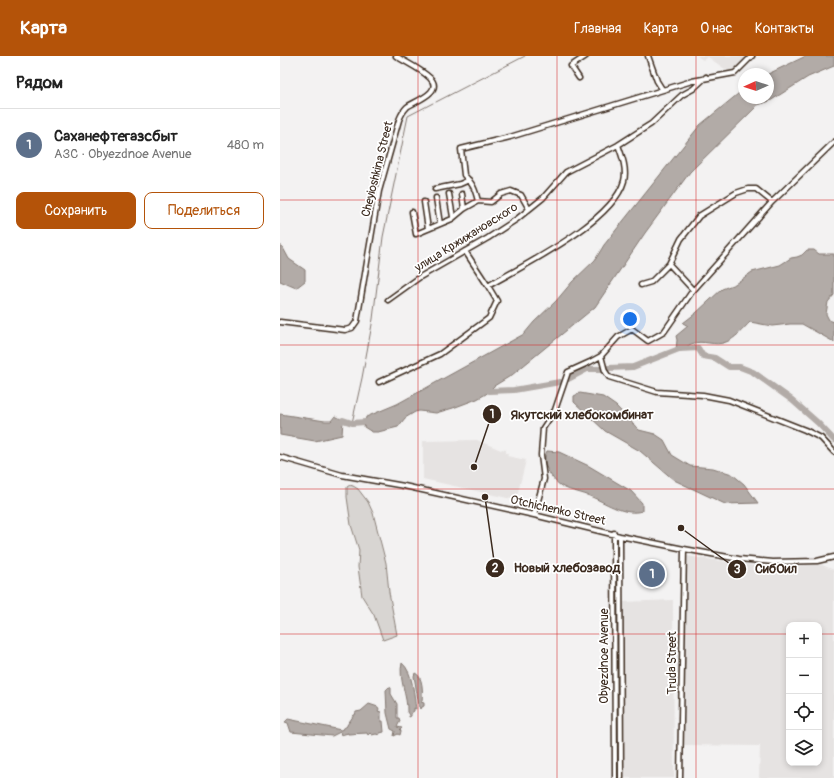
<!DOCTYPE html>
<html lang="ru">
<meta charset="utf-8">
<style>
:root{--surface:#fff;--page:#f2f2f2;--text:#222;--muted:#767676;--line:#e0e0e0;--accent:#b45309}
body{margin:0;font-family:Pangolin,sans-serif;background:var(--page);color:var(--text)}
.controls{position:absolute;right:12px;bottom:12px;display:grid;overflow:hidden;border-radius:8px;box-shadow:0 2px 6px #0003}
.controls button{width:36px;height:36px;display:grid;place-items:center;padding:0;border:0;border-bottom:1px solid var(--line);background:var(--surface);color:var(--text);font:20px sans-serif}
.compass{position:absolute;left:458px;top:12px;width:36px;height:36px;border-radius:50%;background:var(--surface);box-shadow:0 2px 6px #0003;rotate:267deg}
.you{position:absolute;left:350px;top:263px;width:14px;height:14px;margin:-10px;border:3px solid #fff;border-radius:50%;background:#1a73e8;box-shadow:0 0 0 6px #1a73e833}
.badge{display:grid;place-items:center;width:26px;height:26px;border-radius:50%;background:var(--accent);color:#fff;font-size:13px;font-weight:700}
.pin{position:absolute;translate:-50% -50%;border:2px solid #fff;box-shadow:0 1px 4px #0006}
.list{margin:0;padding:0;list-style:none}
h2{display:flex;justify-content:space-between;align-items:center;height:52px;margin:0;padding:0 16px;font-size:17px}
h2 small{font-size:13px;font-weight:400;color:var(--muted)}
.list li{display:grid;grid-template-columns:26px 1fr auto;gap:12px;align-items:center;box-sizing:border-box;height:72px;padding:0 16px;border-top:1px solid var(--line)}
.list b{display:block;font-size:15px;white-space:nowrap}
.list p{margin:0;font-size:13px;white-space:nowrap;color:var(--muted)}
.list em{font-size:13px;font-style:normal;color:var(--muted)}
.actions{display:flex;gap:8px;padding:12px 16px}
.actions a{flex:1;padding:9px 0;border:1px solid var(--accent);border-radius:8px;text-align:center;font-size:14px;color:var(--accent)}
.actions .main{background:var(--accent);color:#fff}
.icon{flex:none;width:22px;height:22px;fill:none;stroke:currentColor;stroke-width:2;stroke-linecap:round;stroke-linejoin:round}
.map{position:relative;flex:none;width:554px;height:722px;overflow:hidden}
header{display:flex;align-items:center;gap:24px;box-sizing:border-box;height:56px;padding:0 20px;background:var(--accent);color:#fff}
header strong{font-size:19px}
nav{display:flex;gap:22px;margin-inline-start:auto;font-size:14px}
main{display:flex}
aside{flex:1;background:var(--surface)}
.map>svg:first-child{display:block}
.built{fill:#e6e3e2;fill-rule:evenodd}
.green{fill:#d8d5d2;stroke:#8a8078}
.water{fill:#b2aba7;stroke:#827770}
.lines{fill:none;stroke-linecap:round;stroke-linejoin:round}
.stream{stroke:#827770;stroke-width:1}
.river{stroke:#b2aba7;stroke-width:6}
.minor-casing{stroke:#3b2a1e;stroke-width:7}
.minor{stroke:#fff;stroke-width:4}
.grid{fill:none;stroke:#d62828;stroke-width:1;stroke-opacity:0.55}
.labels{text-anchor:middle;stroke-width:3.5;stroke-linejoin:round;paint-order:stroke}
.street-label{font-size:12px;fill:#3b2a1e;stroke:#fff}
.leader{fill:none;stroke:#3b2a1e;stroke-width:1.5}
.callout-dot{fill:#3b2a1e;stroke:#fff;stroke-width:1.5}
.mark-label{font-size:12px;text-anchor:middle;font-weight:bold;fill:#fff}
.callout-label{font-size:13px;text-anchor:middle;font-weight:bold;fill:#3b2a1e;stroke:#fff;stroke-width:3.5;stroke-linejoin:round;paint-order:stroke}
</style>
<header>
<strong>Карта</strong>
<nav><a>Главная</a><a>Карта</a><a>О нас</a><a>Контакты</a></nav>
</header>
<main>
<aside>
<h2>Рядом<small></small></h2>
<ul class="list">
<li><span class="badge" style="background:#5c6f8a">1</span><div><b>Саханефтегазсбыт</b><p>АЗС · Obyezdnoe Avenue</p></div><em>480 m</em></li>
</ul>
<div class="actions"><a class="main">Сохранить</a><a>Поделиться</a></div>
</aside>
<div class="map">
<svg width="554" height="722" viewBox="0 0 554 722">
<rect width="100%" height="100%" fill="#f3f2f2"/>
<filter id="ink" filterUnits="userSpaceOnUse"><feTurbulence type="fractalNoise" baseFrequency=".025" numOctaves="2"/><feDisplacementMap in="SourceGraphic" scale="8" xChannelSelector="R" yChannelSelector="G"/><feConvolveMatrix kernelMatrix="1 2 1 2 8 2 1 2 1" color-interpolation-filters="sRGB"/></filter>
<g filter="url(#ink)">
<path class="built" d="M 417,0 L 470,0 L 456,13 L 449,16 L 428,1 L 423,4 Z
M 197,384 L 221,394 L 222,393 L 226,394 L 226,397 L 228,397 L 227,400 L 246,404 L 236,444 L 143,423 L 143,385 Z
M 406,500 L 484,511 L 503,511 L 540,508 L 554,514 L 554,722 L 479,722 L 480,690 L 402,689 ZM 509,569 L 539,569 L 539,707 L 509,707 Z
M 393,544 L 394,722 L 343,722 L 343,546 Z"/>
<path class="green" d="M 70,429 L 73,430 L 78,433 L 88,446 L 93,457 L 106,507 L 109,536 L 117,579 L 103,584 L 94,559 L 82,540 L 78,511 L 79,494 L 71,469 L 67,441 L 67,431 Z"/>
<path class="water" d="M 526,0 L 554,0 L 554,10 L 528,21 L 490,45 L 478,49 L 410,116 L 365,177 L 315,251 L 232,319 L 214,330 L 206,338 L 197,343 L 173,352 L 156,357 L 139,355 L 135,356 L 125,362 L 118,371 L 98,376 L 92,376 L 84,371 L 86,361 L 117,348 L 244,278 L 254,266 L 276,245 L 292,226 L 315,204 L 324,189 L 420,69 L 464,33 L 464,42 L 488,42 L 488,18 Z
M 0,190 L 2,190 L 9,203 L 25,214 L 25,225 L 16,232 L 0,225 Z
M 527,194 L 534,194 L 539,198 L 554,198 L 554,239 L 548,246 L 546,258 L 549,264 L 554,266 L 554,286 L 522,268 L 510,268 L 492,270 L 470,266 C 463,273 455,283 446,286 C 435,291 423,283 411,288 C 408,289 405,293 401,295 L 396,294 L 397,284 L 396,280 L 408,270 L 403,267 L 416,257 L 442,233 L 455,228 L 472,216 L 500,209 L 511,202 L 517,201 L 522,199 Z
M 300,337 L 323,341 L 336,350 L 359,374 L 375,378 L 384,384 L 392,399 L 410,410 L 433,412 L 452,418 L 464,428 L 478,447 L 445,448 L 394,424 L 360,395 L 325,375 L 294,346 L 294,340 Z
M 0,358 L 45,365 L 51,365 L 55,360 L 63,364 L 62,379 L 35,385 L 0,379 Z
M 267,395 L 279,396 L 309,410 L 351,435 L 362,447 L 362,455 C 345,460 328,448 312,441 C 291,432 280,437 267,413 C 264,406 264,402 267,395 Z
M 122,607 C 133,616 134,640 136,653 L 134,652 L 134,655 L 131,657 L 131,660 L 129,661 L 129,659 L 127,656 C 128,641 118,622 122,607 Z
M 135,617 C 143,620 143,636 142,645 L 141,646 L 144,647 L 144,650 L 142,651 L 141,653 L 139,649 L 134,620 Z
M 109,631 L 111,632 L 111,638 L 117,648 L 117,662 L 119,662 L 120,665 L 117,671 L 122,672 L 120,674 L 121,675 L 120,679 L 118,678 L 114,680 L 115,675 L 111,673 L 107,657 L 106,634 Z
M 89,648 L 98,651 L 99,653 L 98,655 L 101,656 L 101,665 L 103,665 L 104,676 L 100,677 L 99,679 L 96,678 L 92,679 L 90,677 L 88,679 L 87,677 L 68,678 L 68,677 L 61,679 L 60,676 L 52,680 L 11,676 L 8,667 L 5,666 L 8,663 L 61,674 L 67,670 L 67,669 L 74,659 L 75,659 L 76,656 L 81,655 Z"/>
<g class="lines">
<path class="stream" d="M 156,46 L 245,0
M 72,367 L 82,322 L 93,263 L 103,181 L 128,60 L 153,47"/>
<path class="river" d="M 328,312 L 353,311 L 399,293 L 418,292 L 423,300 L 435,302 L 449,311 L 460,311 L 473,316 L 512,344 L 538,367 L 554,384
M 288,323 L 307,313 L 320,313
M 209,335 L 234,334 L 280,326
M 56,369 L 63,364 L 72,367 L 85,366"/>
<g class="minor-casing">
<path id="minor" d="M 368,0 L 377,25 L 382,33
M 299,22 L 291,10 L 306,0
M 155,133 L 180,128 L 189,124
M 169,138 L 173,161
M 182,138 L 184,153
M 156,142 L 160,168
M 144,146 L 148,173
M 249,153 L 241,139 L 231,135 L 221,138 L 211,146 L 198,145 C 195,133 193,128 184,119 L 181,93 L 230,81 L 412,25 L 455,17 L 472,0
M 132,156 L 136,178 L 172,163 L 184,153 L 198,145
M 185,195 L 208,230 C 244,209 333,166 344,125 C 347,113 342,100 338,89
M 389,208 L 413,234
M 361,229 L 371,226 L 389,208 L 401,183 L 419,160 L 456,137 L 468,133 L 476,133 L 492,146
M 108,244 L 140,221 L 208,182 L 237,163 L 263,142 L 286,116 L 338,89 L 363,73 L 371,68 L 402,39 L 413,33 L 426,21
M 0,266 L 65,274 L 72,272 L 77,265 L 99,135 L 119,64 C 121,59 123,55 127,51 C 135,45 164,36 150,22 C 141,13 127,7 116,0
M 321,300 L 325,315 L 329,321 L 377,336 L 423,339 L 449,344 L 525,374 L 541,382 L 554,396
M 99,326 L 160,298 L 209,262 L 217,245 L 208,230
M 0,401 L 62,419 L 124,430 L 254,459 L 340,480 L 404,493 L 459,503 L 493,506 L 537,505 L 554,501
M 254,459 L 264,423 L 261,399 L 263,372 L 275,354 L 288,316 L 310,306 L 321,300 L 338,281 L 352,273 L 368,285 L 384,276 L 411,237 L 492,146 L 554,86
M 334,477 L 335,722
M 340,480 L 341,722
M 400,722 L 404,493"/>
</g>
<use href="#minor" class="minor"/>
</g>
</g>
<path class="grid" d="M 138,0 L 138,722M 277,0 L 277,722M 416,0 L 416,722M 0,144 L 554,144M 0,289 L 554,289M 0,433 L 554,433M 0,578 L 509,578M 539,578 L 554,578"/>
<g class="labels">
<g class="street-label">
<text transform="translate(97 113) rotate(-76)" y="4">Cheyioshkina Street</text>
<text transform="translate(186 181) rotate(-32)" y="4">улица Кржижановского</text>
<text transform="translate(278 454) rotate(13)" y="4">Otchichenko Street</text>
<text transform="translate(324 600) rotate(-90)" y="4">Obyezdnoe Avenue</text>
<text transform="translate(392 607) rotate(-90)" y="4">Truda Street</text>
</g>
</g>
<path class="leader" d="M194 411L212 358M205 441L215 512M401 472L457 513"/>
<g class="callout-dot">
<circle cx="194" cy="411" r="4"/>
<circle cx="205" cy="441" r="4"/>
<circle cx="401" cy="472" r="4"/>
<circle cx="212" cy="358" r="10"/>
<circle cx="215" cy="512" r="10"/>
<circle cx="457" cy="513" r="10"/>
</g>
<g class="mark-label">
<text x="212" y="362">1</text>
<text x="215" y="516">2</text>
<text x="457" y="517">3</text>
</g>
<g class="callout-label">
<text x="302" y="363">Якутский хлебокомбинат</text>
<text x="287" y="516">Новый хлебозавод</text>
<text x="496" y="517">СибОил</text>
</g>
</svg>
<div class="controls">
<button>+</button>
<button>−</button>
<button><svg class="icon" aria-label="locate" viewBox="0 0 24 24"><circle cx="12" cy="12" r="6"/><path d="M12 2v4M12 18v4M2 12h4M18 12h4"/></svg></button>
<button><svg class="icon" aria-label="layers" viewBox="0 0 24 24"><path d="M12 4l9 5-9 5-9-5zM3 14l9 5 9-5"/></svg></button>
</div>
<svg class="compass" viewBox="-18 -18 36 36"><path d="M0-13l5 13h-10z" fill="#e53935"/><path d="M0 13l5-13h-10z" fill="#767676"/></svg>
<div class="you"></div>
<div class="pin badge" style="left:372px;top:518px;background:#5c6f8a">1</div>
</div>
</main>
